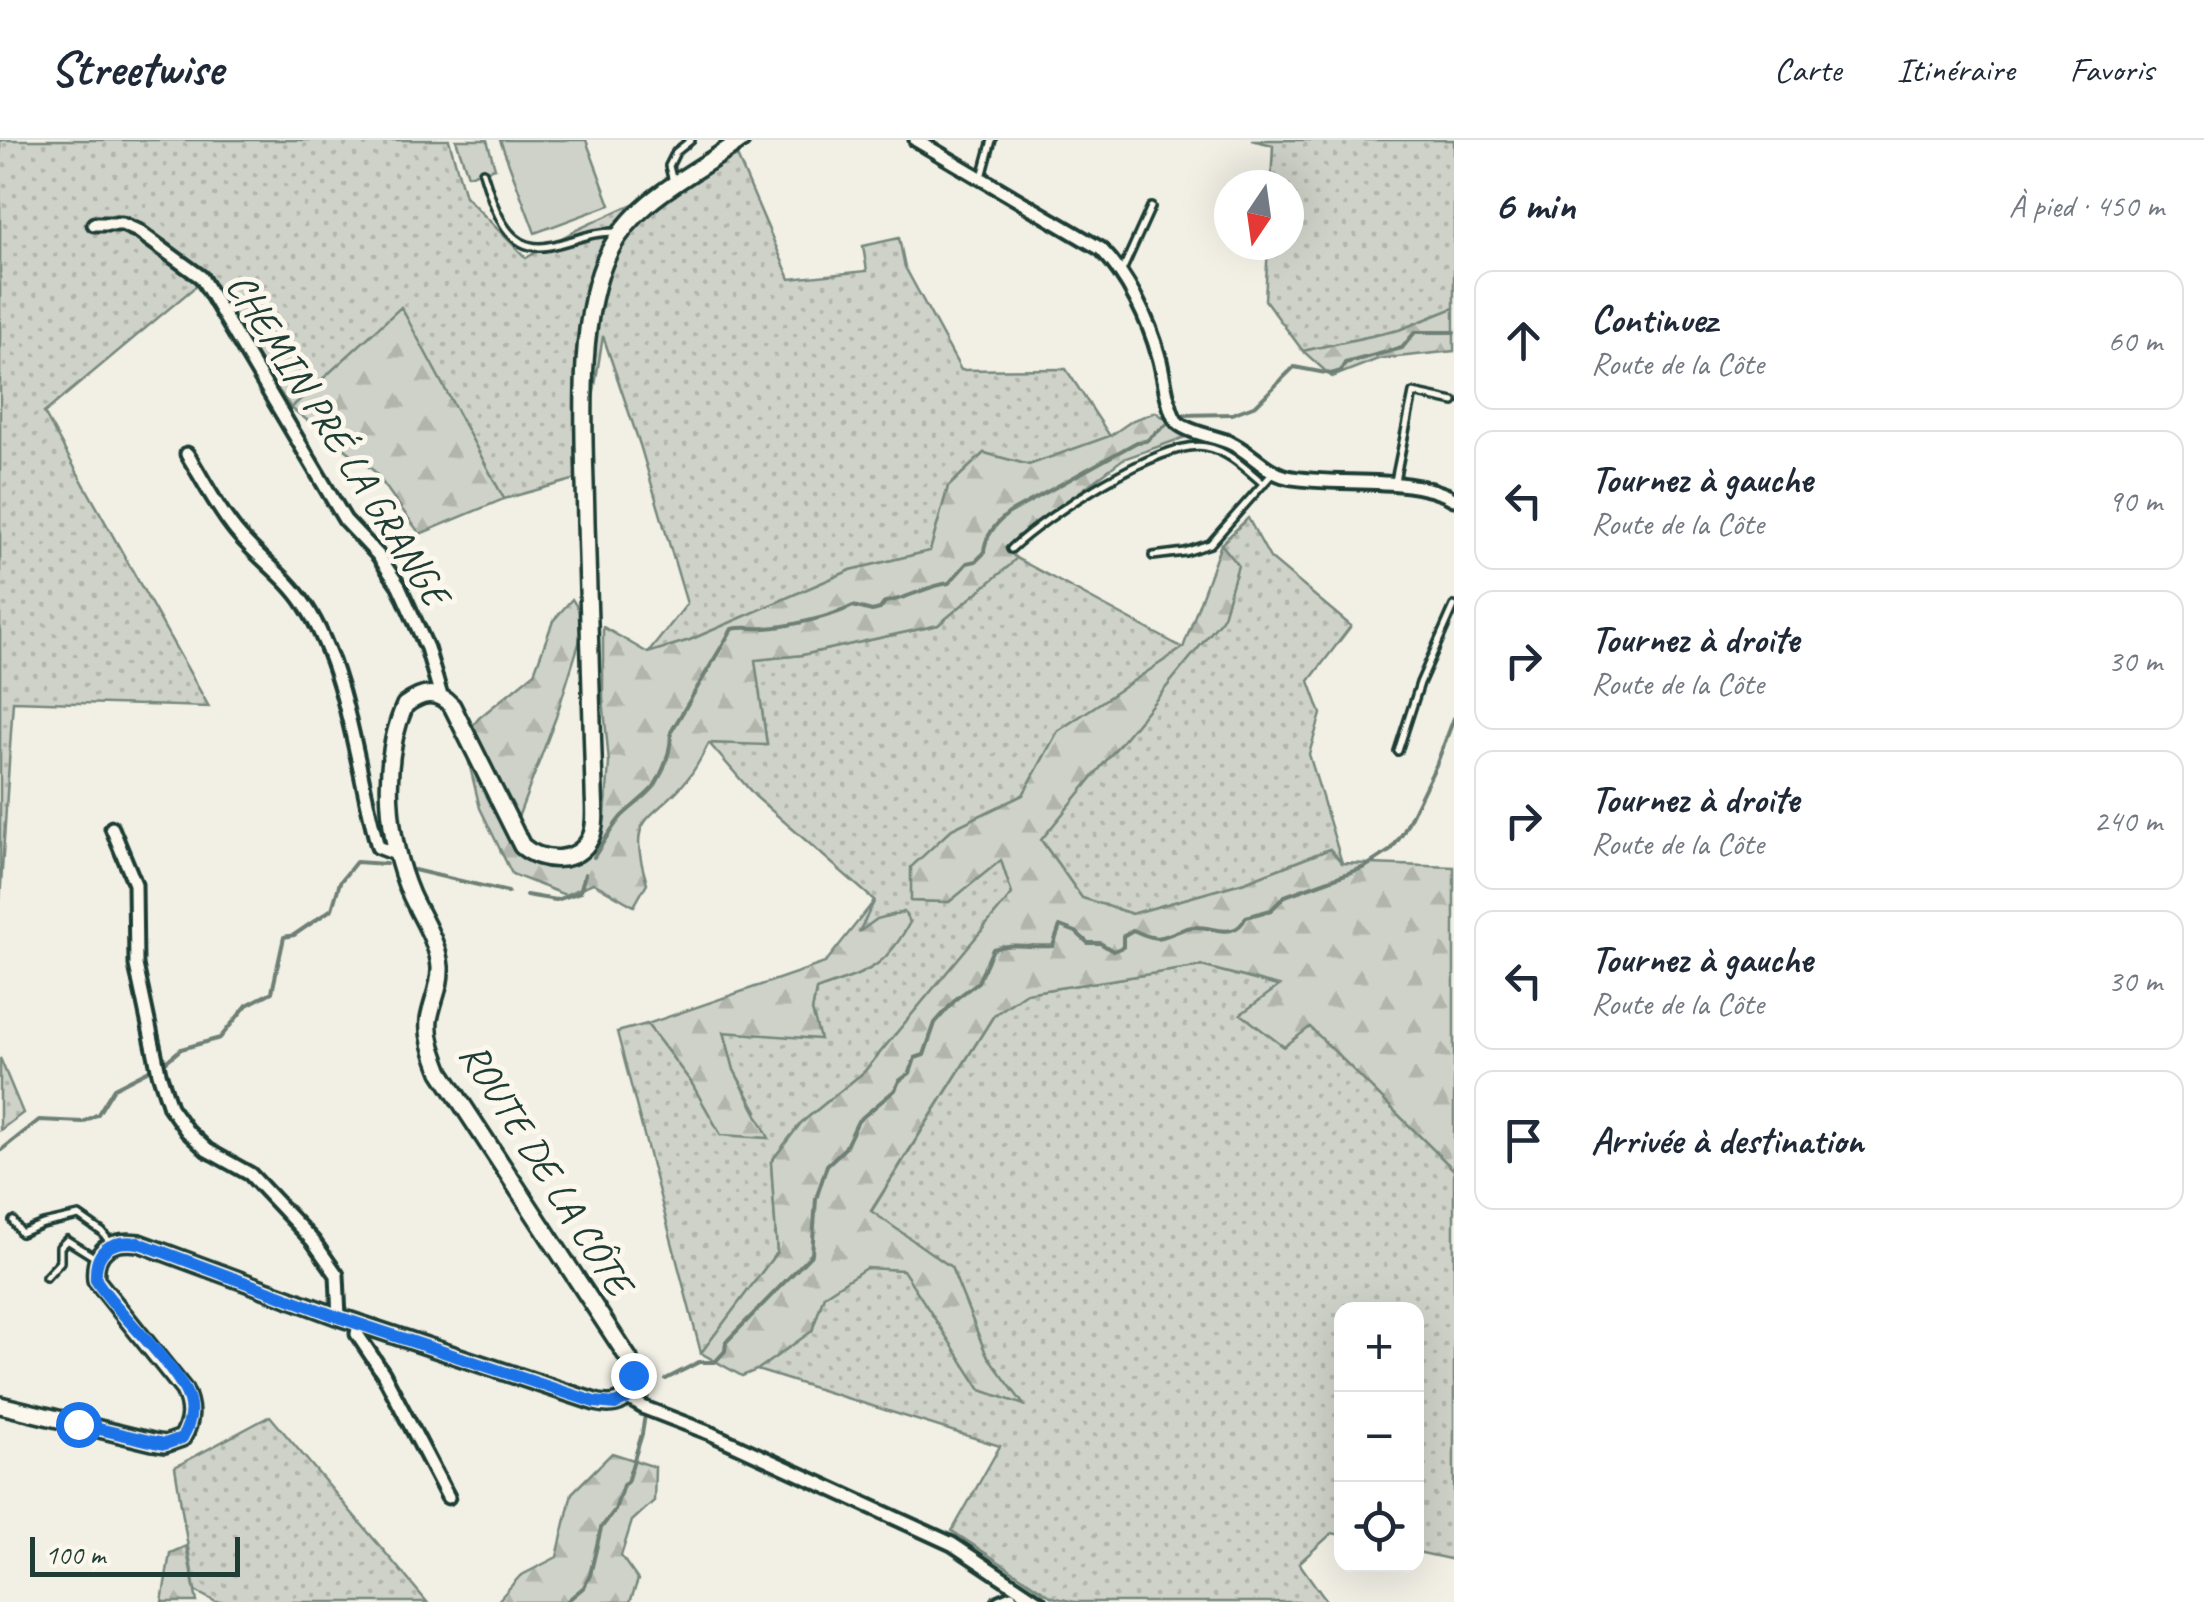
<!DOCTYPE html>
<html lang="fr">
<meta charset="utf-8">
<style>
:root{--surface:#fff;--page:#f6f6f7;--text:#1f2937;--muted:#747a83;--line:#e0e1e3}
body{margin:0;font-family:Caveat,sans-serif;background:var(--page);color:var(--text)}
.controls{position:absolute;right:30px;bottom:30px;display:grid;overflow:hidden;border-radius:20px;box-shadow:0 10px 40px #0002}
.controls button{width:90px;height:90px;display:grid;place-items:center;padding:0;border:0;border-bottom:2px solid var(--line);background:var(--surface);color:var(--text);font:50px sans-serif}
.compass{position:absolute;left:1214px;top:30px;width:90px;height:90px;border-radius:50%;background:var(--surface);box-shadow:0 10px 40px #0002;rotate:193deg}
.scale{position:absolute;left:30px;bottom:25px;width:210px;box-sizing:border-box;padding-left:10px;border:5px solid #1f3d34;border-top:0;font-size:28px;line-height:35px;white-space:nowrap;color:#1f3d34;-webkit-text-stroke:8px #fbf7ec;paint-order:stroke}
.stop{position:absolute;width:30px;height:30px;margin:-22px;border:8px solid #1a73e8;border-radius:50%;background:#fff}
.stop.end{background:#1a73e8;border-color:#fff;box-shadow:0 2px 10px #0008}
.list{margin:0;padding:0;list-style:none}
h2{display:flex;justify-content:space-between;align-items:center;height:130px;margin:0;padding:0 40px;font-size:42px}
h2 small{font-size:32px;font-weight:400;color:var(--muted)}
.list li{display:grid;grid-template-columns:65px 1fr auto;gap:30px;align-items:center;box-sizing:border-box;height:140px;margin:0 20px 20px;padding:0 20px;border:2px solid var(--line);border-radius:20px}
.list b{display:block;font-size:38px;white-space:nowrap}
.list p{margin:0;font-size:32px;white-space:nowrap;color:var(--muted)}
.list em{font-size:32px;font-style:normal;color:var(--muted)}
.icon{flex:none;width:55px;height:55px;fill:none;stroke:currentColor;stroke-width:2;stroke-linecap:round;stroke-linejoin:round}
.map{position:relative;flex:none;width:1454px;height:1462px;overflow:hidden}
header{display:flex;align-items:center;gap:60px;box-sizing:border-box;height:140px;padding:0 50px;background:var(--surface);border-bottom:2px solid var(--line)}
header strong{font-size:48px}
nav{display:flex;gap:55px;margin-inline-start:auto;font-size:35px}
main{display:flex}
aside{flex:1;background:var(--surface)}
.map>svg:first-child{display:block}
.grass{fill:url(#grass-dots);stroke:#77887e;stroke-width:2.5}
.forest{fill:url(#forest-firs);stroke:#77887e;stroke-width:2.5}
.garden{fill:#cfd2c8;stroke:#77887e;stroke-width:2.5}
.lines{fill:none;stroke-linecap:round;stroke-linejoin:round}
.stream{stroke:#6e7f75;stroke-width:4}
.lane-casing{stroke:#1f3d34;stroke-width:12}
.street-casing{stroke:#1f3d34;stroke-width:19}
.secondary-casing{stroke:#1f3d34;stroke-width:22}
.lane{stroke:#fbf7ec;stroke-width:5}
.street{stroke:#fbf7ec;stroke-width:11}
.secondary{stroke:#fbf7ec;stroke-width:15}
.route{stroke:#1a73e8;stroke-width:12}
.labels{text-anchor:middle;stroke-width:10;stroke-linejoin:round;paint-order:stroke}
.street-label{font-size:40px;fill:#1f3d34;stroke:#fbf7ec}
</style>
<header>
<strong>Streetwise</strong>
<nav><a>Carte</a><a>Itinéraire</a><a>Favoris</a></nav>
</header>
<main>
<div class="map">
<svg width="1454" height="1462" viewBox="0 0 1454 1462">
<defs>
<pattern id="grass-dots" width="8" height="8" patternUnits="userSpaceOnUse" patternTransform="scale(2.5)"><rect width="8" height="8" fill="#cfd2c8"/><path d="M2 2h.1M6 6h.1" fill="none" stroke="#b1b5ac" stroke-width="1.8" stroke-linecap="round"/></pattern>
<pattern id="forest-firs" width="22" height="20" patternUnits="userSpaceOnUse" patternTransform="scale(2.5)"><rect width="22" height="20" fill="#cfd2c8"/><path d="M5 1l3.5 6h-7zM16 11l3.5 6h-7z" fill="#b1b5ac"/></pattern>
</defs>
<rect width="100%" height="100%" fill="#f2f0e5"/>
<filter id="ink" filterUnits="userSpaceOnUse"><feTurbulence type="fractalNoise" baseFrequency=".01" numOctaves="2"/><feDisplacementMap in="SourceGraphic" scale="20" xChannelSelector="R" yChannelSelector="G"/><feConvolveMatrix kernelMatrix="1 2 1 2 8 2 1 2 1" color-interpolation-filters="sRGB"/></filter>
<g filter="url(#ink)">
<path class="grass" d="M 0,0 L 449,0 L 465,56 L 526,118 L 576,90 L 737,16 L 790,139 L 867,131 L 863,106 L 899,98 L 905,127 L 961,230 L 1066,229 L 1110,296 L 1029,325 L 984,313 L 948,347 L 930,411 L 851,430 L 690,500 L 648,513 L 687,464 L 640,305 L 603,196 L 580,338 L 504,359 L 401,168 L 291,268 L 202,141 L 44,273 L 209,567 L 13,561 L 0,761 Z
M 1251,0 L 1454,0 L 1454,168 L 1399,190 L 1303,211 L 1265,160 L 1268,105 L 1289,105 L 1289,45 L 1271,45 L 1273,5 Z
M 1248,378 L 1270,418 L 1351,486 L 1309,541 L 1321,574 L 1309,614 L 1342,723 L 1329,709 L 1245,742 L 1132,774 L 1082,758 L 1041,700 L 1222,479 L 1238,425 L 1221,404 Z
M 1016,418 L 1183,508 L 1058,591 L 1023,655 L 952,689 L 912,727 L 911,761 L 949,762 L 1001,720 L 1012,754 L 864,932 L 801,983 L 771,1022 L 777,1112 L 701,1213 L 617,892 L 647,884 L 691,942 L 721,995 L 757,971 L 734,930 L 724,892 L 819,898 L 812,871 L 816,850 C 866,832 883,831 910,782 L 857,793 L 874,760 L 755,656 L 709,603 L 767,604 L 754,520 L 802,515 L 938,485 Z
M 1202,826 L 1281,847 L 1242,874 L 1310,886 L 1454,1030 L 1454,1420 L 1417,1412 L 1416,1170 L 1342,1170 L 1341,1395 L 1332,1393 L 1299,1423 L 1327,1462 L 1075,1462 L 1052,1457 L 952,1391 L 1000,1306 L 757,1230 L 812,1191 L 824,1155 L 867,1127 L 904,1130 L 981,1250 L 1023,1264 L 986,1214 L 951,1127 L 871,1072 L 994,875 L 1025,853 Z
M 0,918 L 23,973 L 0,990 Z
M 270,1276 L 427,1462 L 216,1462 L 195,1451 L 175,1327 Z"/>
<path class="forest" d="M 401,167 L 504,359 L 420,394 L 374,331 L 291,268 Z
M 1454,168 L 1454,211 L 1378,219 L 1332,237 L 1303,211 L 1399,190 Z
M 1156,272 L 1188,296 L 1123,319 L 1005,408 L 1016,418 L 1009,426 L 938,485 L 802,515 L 755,520 L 767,605 L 709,603 C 703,614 697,627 689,637 C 654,683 624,671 647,743 L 634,766 L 593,743 L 565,755 L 512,734 L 480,668 L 463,598 L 479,578 L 534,533 L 553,481 L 572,459 L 586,481 L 556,577 L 511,696 C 523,724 542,723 570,725 L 594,705 L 605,677 L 609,623 L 603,557 L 603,487 L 648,513 L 690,500 L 851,430 L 930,411 L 948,347 L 984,313 L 1029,325 L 1110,296 L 1133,280 Z
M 1221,404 L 1238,425 L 1222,479 L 1041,700 L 1082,758 L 1132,774 L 1245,742 L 1330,709 L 1342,723 L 1454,727 L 1454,1030 L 1310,887 L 1284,907 L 1241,874 L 1279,846 L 1202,826 L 1026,853 L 994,875 L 871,1071 L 951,1127 L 986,1214 L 1024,1265 L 981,1250 L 903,1130 L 866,1128 L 824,1155 L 812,1191 L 757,1230 L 742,1236 L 701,1213 L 777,1112 L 771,1022 L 801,983 L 864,932 L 1012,754 L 1001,720 L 949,762 L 911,761 L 911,727 L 952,689 L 1023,655 L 1058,591 L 1183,508 Z
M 875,760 L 859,792 L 877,779 L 904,772 L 910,782 C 883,832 866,831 816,850 L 812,871 L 820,899 L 724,892 L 734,930 L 769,998 L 721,995 L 691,942 L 647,884 L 825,823 Z
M 612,1313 L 655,1327 L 654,1361 L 632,1381 L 621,1416 L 638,1440 L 630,1462 L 497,1462 L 520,1436 L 557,1417 L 572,1353 Z
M 186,1406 L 197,1462 L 162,1462 L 170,1413 Z"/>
<path class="garden" d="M 456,0 L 487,0 L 495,28 L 468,35 Z
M 500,0 L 586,0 L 610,65 L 535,93 Z"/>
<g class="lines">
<path class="stream" d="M 1182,275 L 1232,274 L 1256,265 L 1294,227 L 1331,234 L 1341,231 L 1345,223 L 1402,208 L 1415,192 L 1454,192
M 594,717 C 602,704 611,689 621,677 C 627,670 651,653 655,645 C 664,630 671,611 671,592 L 732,489 C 745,486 753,489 765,488 C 787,487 834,476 853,466 L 872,471 L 880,469 L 885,462 C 908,459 926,446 949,443 L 967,423 L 976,421 L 984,413 C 984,397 997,382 1009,373 L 1137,302 L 1146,301 L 1166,285
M 414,730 L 508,752
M 526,755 L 556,760 L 580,752 L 585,734
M 162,925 L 181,909 L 220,898 L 247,865 L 272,852 L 284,797 L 294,795 L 332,769 L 340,742 L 356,722 L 386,724
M 0,1011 L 39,980 L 83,982 L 98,974 L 114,948 L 153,928
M 666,1239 L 699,1222 L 715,1222 L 725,1211 L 726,1202 L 812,1114 L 816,1059 L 827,1025 L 845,1008 L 858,981 L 895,950 L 899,941 L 910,933 L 915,918 L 924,915 L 935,883 L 957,858 L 978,842 L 993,809 C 1014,802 1031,808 1053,806 L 1060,786 L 1076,792 L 1088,803 L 1100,803 L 1113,811 L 1123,807 L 1123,796 L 1133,790 C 1162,804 1161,796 1187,788 C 1209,782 1233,804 1246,777 L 1271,770 L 1285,756 L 1365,727 L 1391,710 L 1403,693 L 1437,623 L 1454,578
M 566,1462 L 584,1447 L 590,1435 L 601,1388 L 615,1370 L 623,1345 L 627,1342 L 642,1294 L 648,1255"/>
<g class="lane-casing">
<path id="lane" d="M 483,32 C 493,63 505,115 549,106 C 576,101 590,91 619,92
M 982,37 L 992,0
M 673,42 L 669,26 L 676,12 L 691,0
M 1122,131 L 1151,67
M 1395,341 L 1413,253 L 1454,262
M 1011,409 C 1043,378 1162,298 1206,307 C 1229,311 1247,330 1264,344
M 1153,416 L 1185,412 L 1210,404 L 1272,334
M 1398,611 L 1420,543 L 1454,466
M 13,1081 L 21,1093 L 43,1084 L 79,1076 L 102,1092 L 109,1101
M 46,1137 L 60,1122 L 60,1107 L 67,1100 L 94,1117"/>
</g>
<g class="street-casing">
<path id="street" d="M 916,0 L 1101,109 C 1128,137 1149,180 1159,217 C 1164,232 1167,273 1178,283 C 1190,293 1213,296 1228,302 C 1249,310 1265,332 1287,337 C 1337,347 1411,334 1454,359
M 94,84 L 122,84 L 138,91 L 201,137 L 345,380 L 378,415 L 399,446 L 427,508 L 441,556
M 187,314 C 202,338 215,364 232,386 C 253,415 285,434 305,465 C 348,530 357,632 378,707 L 396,714
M 112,688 L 135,744 L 136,825 L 159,933 L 170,967 L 187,991 L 207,1010 L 250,1034 L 313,1101 L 337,1135 L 339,1177
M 359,1184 L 357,1194 L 383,1233 L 448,1357
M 628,1258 L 645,1268 L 712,1294 L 952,1404 L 1039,1462
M 999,1462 L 1011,1457"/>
</g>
<g class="secondary-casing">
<path id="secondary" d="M 0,1265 L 153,1302 L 165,1304 L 182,1298 C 192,1281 192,1267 184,1250 L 96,1140 C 93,1110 111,1099 139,1103 L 339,1177 L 595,1262 C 628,1271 636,1248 629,1219 L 441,932 C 435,916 427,898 429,880 C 432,861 441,846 440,827 C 438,802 421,777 411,755 C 387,699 380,622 405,565 C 423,552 436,550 452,566 L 522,706 C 542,723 578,725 591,697 C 597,683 594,665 594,649 C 591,561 589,472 586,383 C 585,306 574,181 609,112 C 636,58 695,34 741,0"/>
</g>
<use href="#lane" class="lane"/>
<use href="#street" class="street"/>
<use href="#secondary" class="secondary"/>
</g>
</g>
<g class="lines" filter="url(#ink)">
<path class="route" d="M 78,1284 L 154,1302 L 165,1304 L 182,1298 C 189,1286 193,1274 189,1260 C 179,1227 117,1174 96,1140 C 94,1110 111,1099 139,1103 L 338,1177 L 594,1262 L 615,1264 L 628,1258 L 633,1235"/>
</g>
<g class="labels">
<g class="street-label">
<text transform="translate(339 299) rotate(58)" y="14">CHEMIN PRÉ LA GRANGE</text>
<text transform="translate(547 1028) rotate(58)" y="14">ROUTE DE LA CÔTE</text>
</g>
</g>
</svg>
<div class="controls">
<button>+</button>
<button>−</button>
<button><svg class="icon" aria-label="locate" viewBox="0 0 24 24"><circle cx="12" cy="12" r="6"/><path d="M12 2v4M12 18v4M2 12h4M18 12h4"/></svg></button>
</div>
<svg class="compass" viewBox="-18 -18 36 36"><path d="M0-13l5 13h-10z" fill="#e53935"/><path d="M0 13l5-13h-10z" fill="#747a83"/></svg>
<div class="scale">100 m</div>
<div class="stop" style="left:78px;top:1284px"></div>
<div class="stop end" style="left:633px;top:1235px"></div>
</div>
<aside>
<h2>6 min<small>À pied · 450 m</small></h2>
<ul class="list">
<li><svg class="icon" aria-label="ahead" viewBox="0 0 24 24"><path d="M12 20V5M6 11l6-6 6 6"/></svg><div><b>Continuez</b><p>Route de la Côte</p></div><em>60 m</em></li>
<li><svg class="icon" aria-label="left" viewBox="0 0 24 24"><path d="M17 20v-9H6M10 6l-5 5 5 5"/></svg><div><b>Tournez à gauche</b><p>Route de la Côte</p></div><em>90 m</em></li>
<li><svg class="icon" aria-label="right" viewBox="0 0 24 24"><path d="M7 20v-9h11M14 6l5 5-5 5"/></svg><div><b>Tournez à droite</b><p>Route de la Côte</p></div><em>30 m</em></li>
<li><svg class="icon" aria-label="right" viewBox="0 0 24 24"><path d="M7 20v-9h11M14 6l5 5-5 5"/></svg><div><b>Tournez à droite</b><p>Route de la Côte</p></div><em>240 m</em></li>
<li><svg class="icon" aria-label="left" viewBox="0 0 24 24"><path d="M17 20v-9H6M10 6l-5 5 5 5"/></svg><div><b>Tournez à gauche</b><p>Route de la Côte</p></div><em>30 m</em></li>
<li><svg class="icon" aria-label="arrive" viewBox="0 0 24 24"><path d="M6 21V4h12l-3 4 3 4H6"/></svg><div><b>Arrivée à destination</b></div></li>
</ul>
</aside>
</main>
